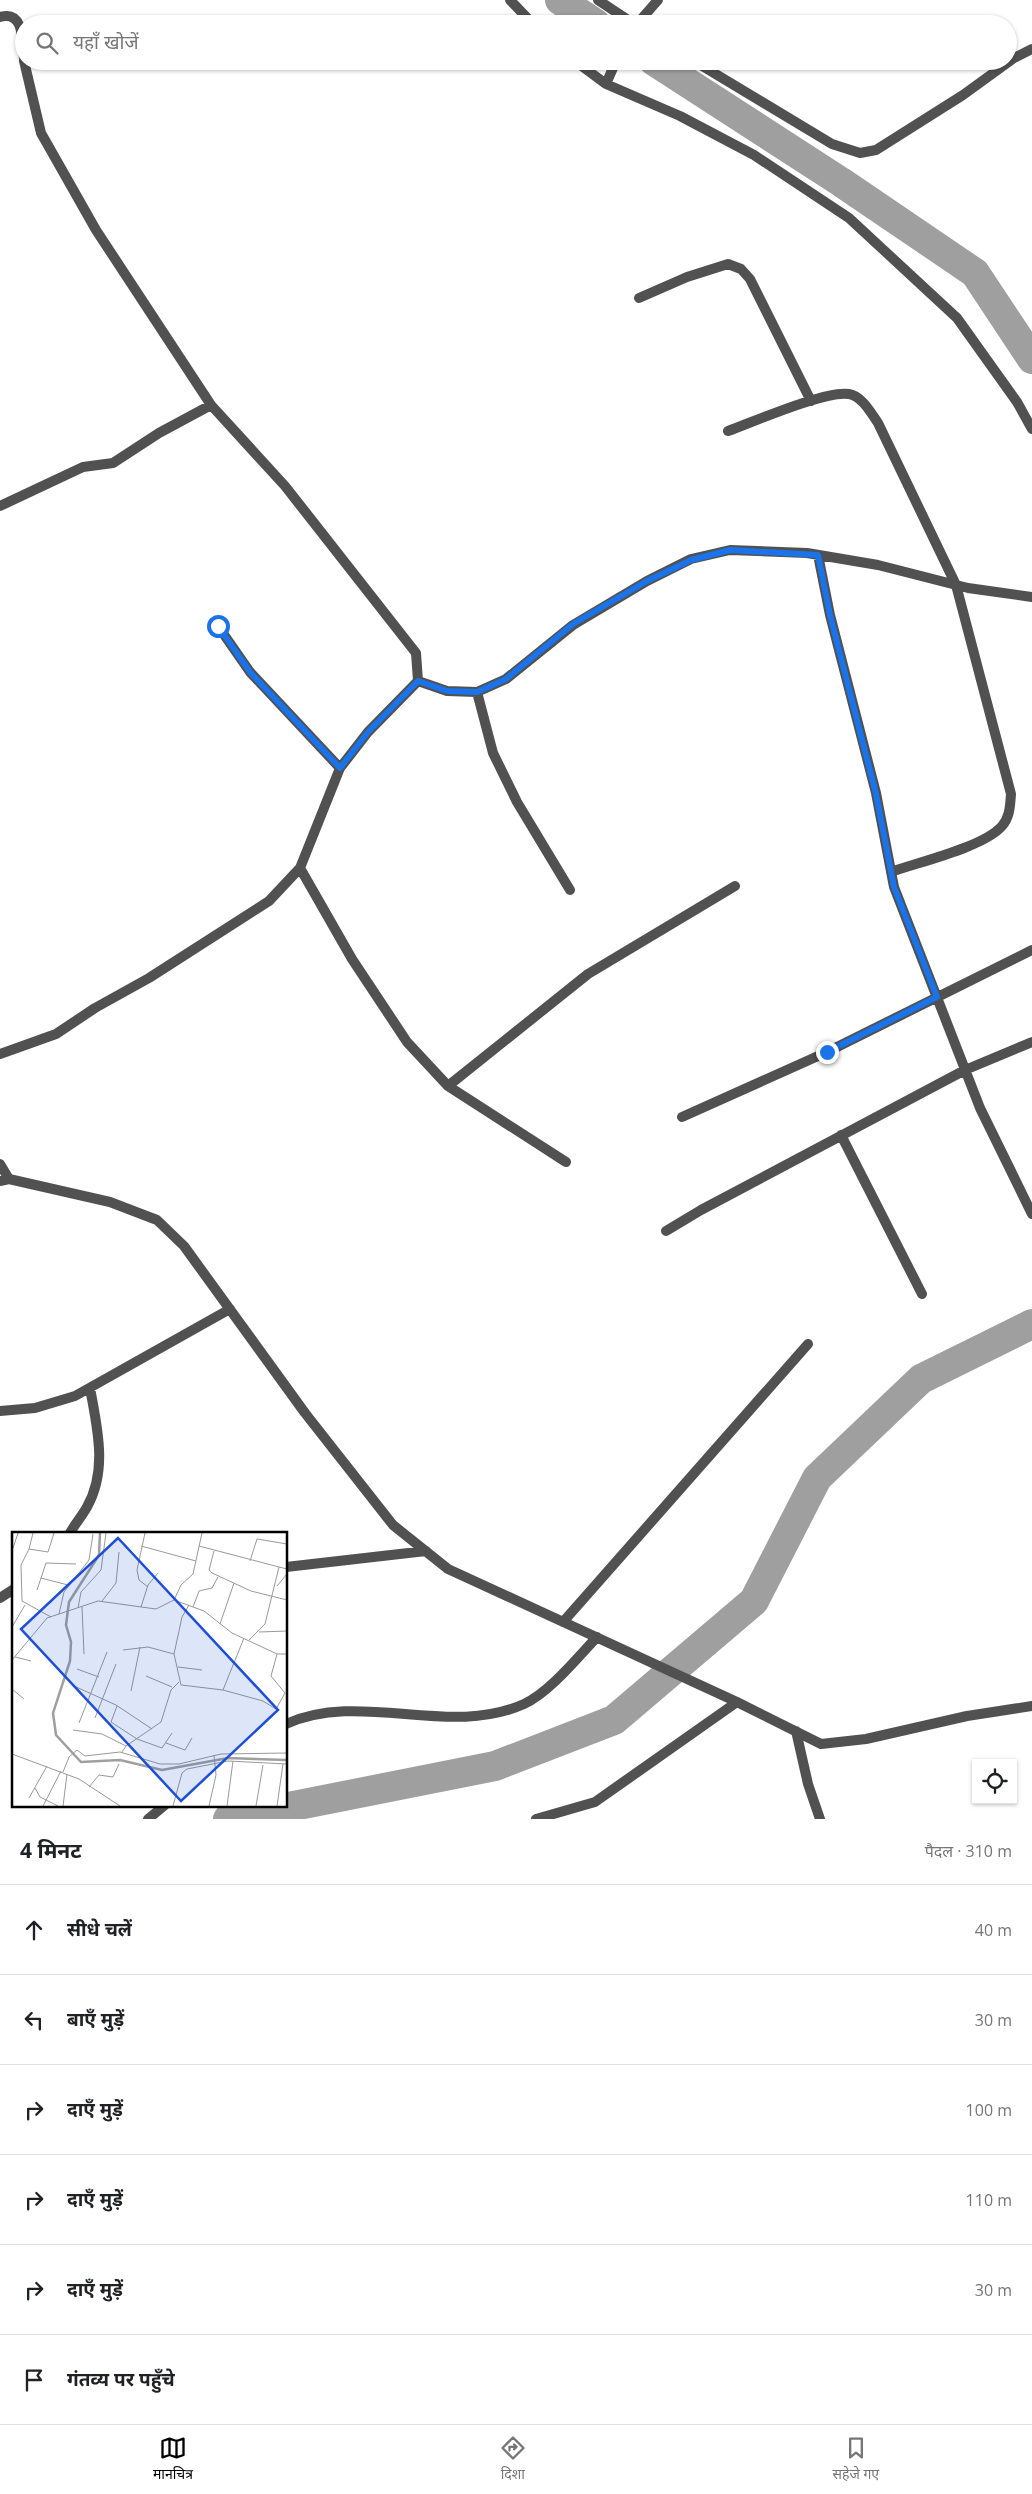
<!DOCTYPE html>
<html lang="hi">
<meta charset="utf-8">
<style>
:root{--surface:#fff;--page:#f6f6f6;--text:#202124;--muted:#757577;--line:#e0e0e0;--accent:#000}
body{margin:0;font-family:"Open Sans","Noto Sans Devanagari",sans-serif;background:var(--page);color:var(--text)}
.controls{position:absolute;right:15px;bottom:15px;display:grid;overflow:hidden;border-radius:0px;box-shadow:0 1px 4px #0004}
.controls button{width:45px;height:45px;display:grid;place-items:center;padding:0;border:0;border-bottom:1px solid var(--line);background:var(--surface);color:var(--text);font:25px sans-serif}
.stop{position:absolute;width:15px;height:15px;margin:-11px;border:4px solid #1a73e8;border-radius:50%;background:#fff}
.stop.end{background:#1a73e8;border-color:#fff;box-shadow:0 1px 5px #0008}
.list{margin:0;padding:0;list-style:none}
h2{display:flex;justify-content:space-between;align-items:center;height:65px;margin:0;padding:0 20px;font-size:21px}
h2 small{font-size:16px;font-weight:400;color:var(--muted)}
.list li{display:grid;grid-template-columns:32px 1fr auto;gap:15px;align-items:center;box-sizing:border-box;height:90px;padding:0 20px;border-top:1px solid var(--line)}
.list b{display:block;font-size:19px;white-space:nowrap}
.list em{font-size:16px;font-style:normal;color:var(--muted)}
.icon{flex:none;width:28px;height:28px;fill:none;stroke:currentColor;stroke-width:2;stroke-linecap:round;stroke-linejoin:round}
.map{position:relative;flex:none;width:1032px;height:1819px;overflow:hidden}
.search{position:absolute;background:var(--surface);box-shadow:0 1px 4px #0004;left:15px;right:15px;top:15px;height:55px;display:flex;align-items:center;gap:12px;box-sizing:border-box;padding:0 18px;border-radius:28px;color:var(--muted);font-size:19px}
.sheet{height:605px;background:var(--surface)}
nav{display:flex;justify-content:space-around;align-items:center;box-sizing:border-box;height:70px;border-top:1px solid var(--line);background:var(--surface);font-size:14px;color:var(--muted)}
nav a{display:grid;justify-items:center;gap:2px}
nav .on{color:var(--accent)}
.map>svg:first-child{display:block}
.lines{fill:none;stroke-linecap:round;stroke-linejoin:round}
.canal{stroke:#9f9f9f;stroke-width:30}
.street{stroke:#515151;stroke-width:10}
.route{stroke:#1a73e8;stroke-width:6}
.inset-river{fill:none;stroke:#9f9f9f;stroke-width:2.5}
.inset-road{fill:none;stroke:#999;stroke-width:1}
.view{fill:#1d4ed8;fill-opacity:0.15;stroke:#1d4ed8;stroke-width:2.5}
.inset-edge{fill:none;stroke:#000;stroke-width:2.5}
</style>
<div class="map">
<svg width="1032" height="1819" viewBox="0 0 1032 1819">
<rect width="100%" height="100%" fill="#fff"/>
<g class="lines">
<path class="canal" d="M 560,0 L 596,24
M 654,61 L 841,182 L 975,273 L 1032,359
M 228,1819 L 495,1766 L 614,1720 L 754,1601 L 817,1478 L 921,1379 L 1032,1324"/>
<path class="street" d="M 510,0 L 533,24
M 598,0 L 634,24
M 0,17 C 25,10 22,42 24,59
M 637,24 L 658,0
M 575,61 L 606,84 L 680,116 L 754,155 L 849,218 L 957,318 L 1017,402 L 1032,429
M 694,61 L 832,144 L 860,153 L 876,150 L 963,95 L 1014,58 L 1032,49
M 606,84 L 616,61
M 639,298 L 687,277 L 728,264 L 741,269 L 750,279 L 811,401
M 211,405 L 285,486 L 416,653 L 418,681 L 368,732 L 340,768 L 300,868 L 352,959 L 407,1042 L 448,1086 L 566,1162
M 728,431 C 753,422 826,390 849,394 C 862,396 871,413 878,423 L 956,585 L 1011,794 C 1010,806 1010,817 1002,826 C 984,847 919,862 891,872
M 0,506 L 83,467 L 113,463 L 159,433 L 211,405 L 96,230 L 41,133 L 24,61
M 818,555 L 830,615 L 876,793 L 894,887 L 980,1108 L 1032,1214
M 218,626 L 250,672 L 340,768
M 418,681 L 447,691 L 477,692 L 506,679 L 573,625 L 647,581 L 691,559 L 730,550 L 807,553 L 878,565 L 968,588 L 1032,597
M 477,692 L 493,753 L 517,802 L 570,890
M 0,1054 L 56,1034 L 95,1008 L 149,978 L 269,901 L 300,868
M 448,1086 L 588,974 L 735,886
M 682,1117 L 827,1052 L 1032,950
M 841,1135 L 922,1294
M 0,1164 L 9,1179
M 0,1181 L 9,1179 L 110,1202 L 157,1220 L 184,1246 L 305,1413 L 393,1525 L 448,1569 L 737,1702 L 821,1744 L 866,1739 L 967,1716 L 1032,1706
M 666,1231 L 701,1210 L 965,1070 L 1032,1042
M 0,1411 L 35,1408 L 75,1396 L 230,1309
M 70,1533 C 75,1524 82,1516 87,1507 C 108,1470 97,1427 90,1388
M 286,1567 L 426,1551
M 0,1598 L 14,1589
M 563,1622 L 808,1344
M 286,1724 C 361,1690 449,1738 524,1704 C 549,1693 578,1657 597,1637
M 796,1731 L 808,1784 L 820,1819
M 148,1819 L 165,1805
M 536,1819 L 595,1802 L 737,1702"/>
</g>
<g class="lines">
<path class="route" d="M 218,626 L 250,672 L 340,768 L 368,732 L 418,681 L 447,691 L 477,692 L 506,679 L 573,624 L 647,581 L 691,560 L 730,550 L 818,555 L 830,615 L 876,794 L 894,887 L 937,997 L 827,1052"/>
</g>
<g transform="translate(12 1532)">
<rect width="275" height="275" fill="#fff"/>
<path class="inset-river" d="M 88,1 L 87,23 L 57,70 L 54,93 L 59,110 L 58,129 L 41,181 L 44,203 L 69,230 L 108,228 L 150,238 L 216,226 L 275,228"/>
<path class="inset-road" d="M 133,1 L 125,38 L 127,48 L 136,55M 129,14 L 184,29M 187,14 L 267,35M 1,16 L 6,1M 17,17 L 21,1M 202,19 L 197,38 L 200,41 L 239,59 L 275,68M 238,29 L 245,7 L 275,12M 29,46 L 56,53M 265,54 L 275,42M 25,58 L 34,31 L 64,32M 162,68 L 192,79 L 220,101 L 265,122 L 275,122M 90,69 L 104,51 L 107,20M 70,75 L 72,122M 129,75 L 136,53 L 146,41M 181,75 L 187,59 L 200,56 L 206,45M 66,76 L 69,60 L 89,38 L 94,1M 47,82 L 52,60 L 77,28 L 81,2M 39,85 L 10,69 L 9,33 L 17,17 L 36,20 L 42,1M 208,92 L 222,51M 0,95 L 13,73M 247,100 L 275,99M 232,106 L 211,158 L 251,169 L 264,177 L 273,161 L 259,144 L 265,122M 237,108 L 253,92 L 267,35 L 275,37M 111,118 L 136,115 L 162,122 L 169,153 L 211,158M 162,122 L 170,85 L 177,73M 3,125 L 19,129M 0,128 L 35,86 L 86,69 L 144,77 L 162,68 L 169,53 L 181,42 L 190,1M 166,135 L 190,138M 65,137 L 87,145M 134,144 L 160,155M 62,154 L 104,173 L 140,197M 0,157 L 12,167M 119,159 L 128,115M 105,174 L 99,190 L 125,207 L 150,216 L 160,201M 83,186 L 104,132M 67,191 L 95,120M 61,198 L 90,202 L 114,214M 154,211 L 173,218 L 180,206M 110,220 L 114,214 L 149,190 L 159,158 L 167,150M 0,222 L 67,247 L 108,274M 51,240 L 57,225 L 65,218 L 73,224 L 108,220 L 148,232 L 167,232 L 209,222 L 275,221M 77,255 L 87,243 L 101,245 L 107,232M 23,256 L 28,265 L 46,274M 17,266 L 35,234M 31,274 L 49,239M 51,274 L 55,242M 161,274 L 170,241 L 175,237 L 216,229 L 275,232M 197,274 L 204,243 L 202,223M 215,274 L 221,229M 244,274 L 251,233M 265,274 L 271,232"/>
<path class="view" d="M 106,6 L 266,178 L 169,269 L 9,97 Z"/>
<rect width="275" height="275" class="inset-edge"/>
</g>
</svg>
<div class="controls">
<button><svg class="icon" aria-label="locate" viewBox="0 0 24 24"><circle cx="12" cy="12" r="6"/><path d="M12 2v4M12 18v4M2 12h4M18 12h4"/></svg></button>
</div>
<div class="stop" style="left:218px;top:626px"></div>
<div class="stop end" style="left:827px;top:1052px"></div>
<div class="search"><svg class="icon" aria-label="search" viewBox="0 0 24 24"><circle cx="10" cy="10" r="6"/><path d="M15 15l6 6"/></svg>यहाँ खोजें</div>
</div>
<section class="sheet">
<h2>4 मिनट<small>पैदल · 310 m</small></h2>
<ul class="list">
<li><svg class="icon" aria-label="ahead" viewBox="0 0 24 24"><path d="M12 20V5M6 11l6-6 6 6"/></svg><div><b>सीधे चलें</b></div><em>40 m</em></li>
<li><svg class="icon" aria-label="left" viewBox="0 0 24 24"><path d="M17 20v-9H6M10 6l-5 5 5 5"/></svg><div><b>बाएँ मुड़ें</b></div><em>30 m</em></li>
<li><svg class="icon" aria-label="right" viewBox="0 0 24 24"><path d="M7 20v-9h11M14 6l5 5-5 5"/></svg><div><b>दाएँ मुड़ें</b></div><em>100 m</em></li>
<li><svg class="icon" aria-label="right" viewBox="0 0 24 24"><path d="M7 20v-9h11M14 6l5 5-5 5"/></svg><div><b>दाएँ मुड़ें</b></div><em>110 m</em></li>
<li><svg class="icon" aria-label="right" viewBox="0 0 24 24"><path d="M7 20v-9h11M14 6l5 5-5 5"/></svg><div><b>दाएँ मुड़ें</b></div><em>30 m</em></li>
<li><svg class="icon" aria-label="arrive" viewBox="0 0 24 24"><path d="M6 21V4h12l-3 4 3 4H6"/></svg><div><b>गंतव्य पर पहुँचे</b></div></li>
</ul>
</section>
<nav>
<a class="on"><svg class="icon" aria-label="map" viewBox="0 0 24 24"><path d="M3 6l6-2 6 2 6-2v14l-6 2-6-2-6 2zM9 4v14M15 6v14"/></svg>मानचित्र</a>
<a><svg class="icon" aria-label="directions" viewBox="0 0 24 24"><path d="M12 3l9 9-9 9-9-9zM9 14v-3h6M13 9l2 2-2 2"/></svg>दिशा</a>
<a><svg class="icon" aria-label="saved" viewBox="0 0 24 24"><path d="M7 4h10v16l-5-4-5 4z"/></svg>सहेजे गए</a>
</nav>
